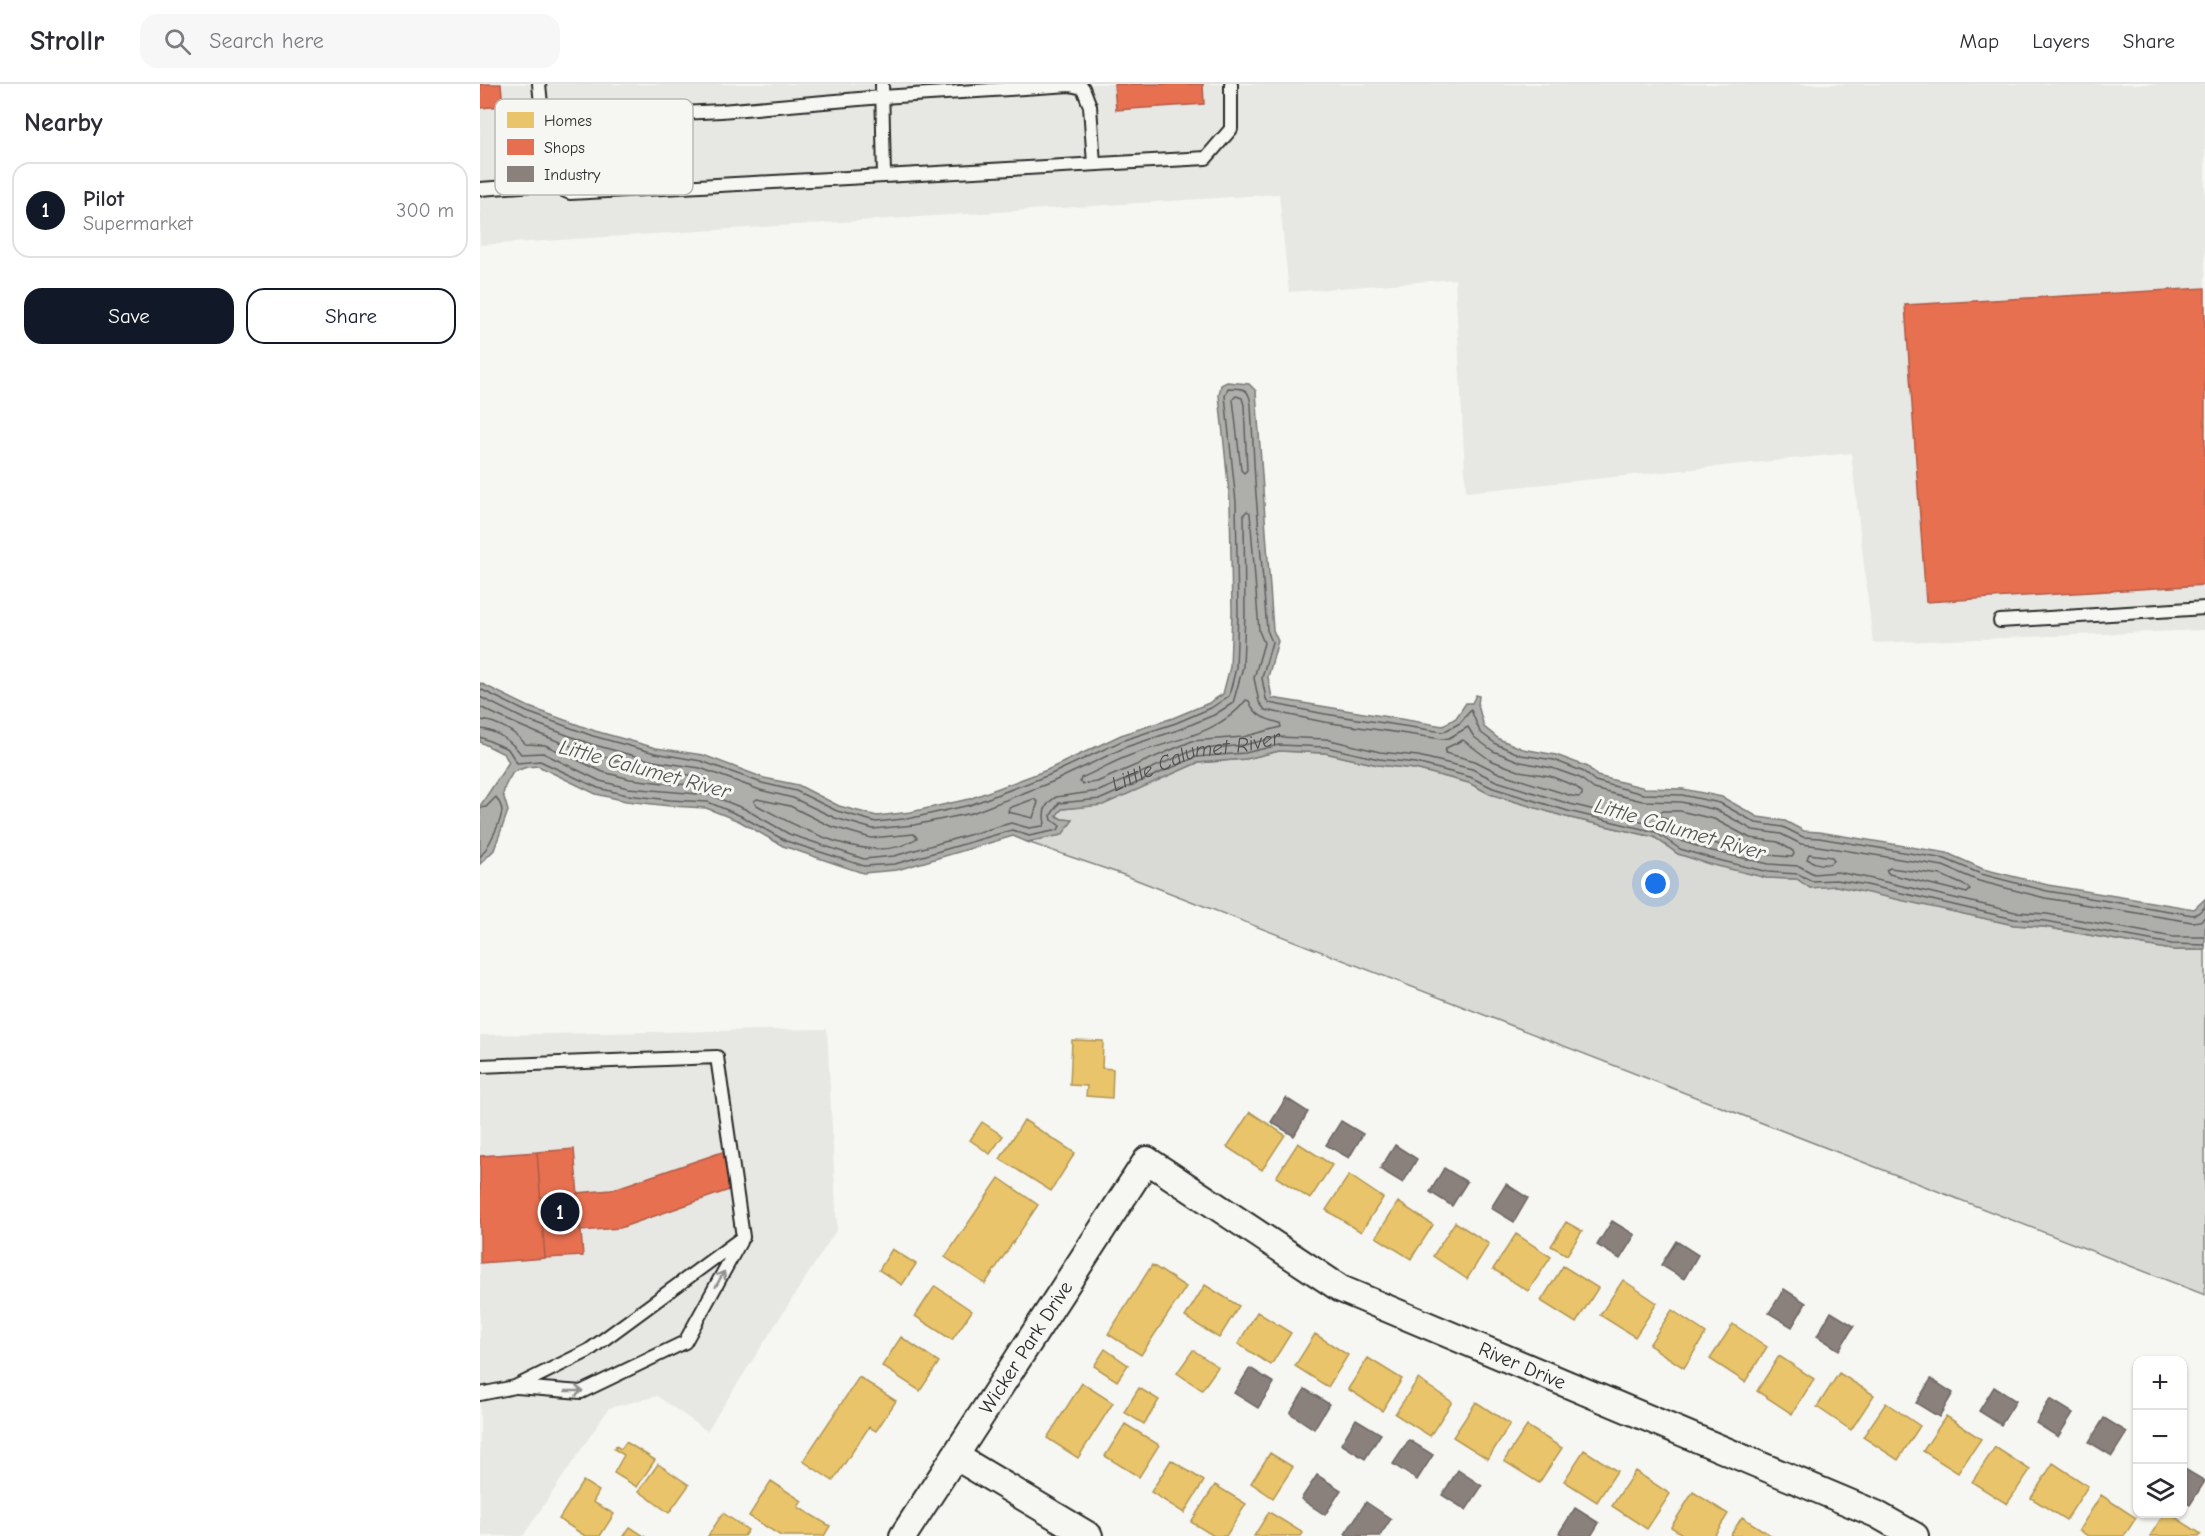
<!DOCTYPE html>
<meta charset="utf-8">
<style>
:root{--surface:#fff;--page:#f7f7f7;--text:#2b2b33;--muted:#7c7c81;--line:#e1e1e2;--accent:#111827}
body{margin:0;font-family:"Comic Neue",sans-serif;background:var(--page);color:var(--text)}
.controls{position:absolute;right:18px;bottom:18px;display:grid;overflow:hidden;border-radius:12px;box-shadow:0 2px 4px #0004}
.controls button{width:54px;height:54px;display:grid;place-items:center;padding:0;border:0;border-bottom:2px solid var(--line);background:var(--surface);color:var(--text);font:30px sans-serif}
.you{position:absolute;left:1176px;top:800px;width:21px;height:21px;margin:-15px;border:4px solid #fff;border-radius:50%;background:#1a73e8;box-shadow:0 0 0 9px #1a73e833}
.badge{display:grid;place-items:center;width:39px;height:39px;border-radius:50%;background:var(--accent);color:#fff;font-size:20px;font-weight:700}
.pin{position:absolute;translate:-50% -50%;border:3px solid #fff;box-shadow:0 2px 6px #0006}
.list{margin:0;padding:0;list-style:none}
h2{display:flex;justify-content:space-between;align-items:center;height:78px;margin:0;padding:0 24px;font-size:26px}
h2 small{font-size:20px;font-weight:400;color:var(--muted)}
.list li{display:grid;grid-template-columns:39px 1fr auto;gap:18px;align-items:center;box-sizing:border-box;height:96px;margin:0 12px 12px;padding:0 12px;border:2px solid var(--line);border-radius:18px}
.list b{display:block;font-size:22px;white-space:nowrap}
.list p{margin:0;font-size:20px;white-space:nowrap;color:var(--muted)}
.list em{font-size:20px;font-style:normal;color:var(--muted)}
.actions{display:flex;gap:12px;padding:18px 24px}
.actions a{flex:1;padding:14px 0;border:2px solid var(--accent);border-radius:18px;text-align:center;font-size:21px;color:var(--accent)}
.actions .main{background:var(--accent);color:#fff}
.icon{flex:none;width:33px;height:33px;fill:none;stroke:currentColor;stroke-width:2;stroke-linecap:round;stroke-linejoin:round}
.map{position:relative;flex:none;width:1725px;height:1452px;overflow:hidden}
header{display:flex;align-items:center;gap:36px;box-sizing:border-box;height:84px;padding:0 30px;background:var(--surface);border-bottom:2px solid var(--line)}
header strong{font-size:28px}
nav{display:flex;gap:33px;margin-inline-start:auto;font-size:21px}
.search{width:420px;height:54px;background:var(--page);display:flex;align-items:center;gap:15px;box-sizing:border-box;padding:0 21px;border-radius:18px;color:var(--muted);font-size:22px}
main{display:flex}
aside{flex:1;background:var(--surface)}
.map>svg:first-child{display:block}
.built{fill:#e7e7e3}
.green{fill:#d9d9d5;stroke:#828280;stroke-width:1.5}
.water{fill:#aeaeab;stroke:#7a7a78;stroke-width:1.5}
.homes{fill:#e9c46a;stroke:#b09657;stroke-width:1.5}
.shops{fill:#e76f51;stroke:#af5b46;stroke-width:1.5}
.industry{fill:#8a817c;stroke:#6e6764;stroke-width:1.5}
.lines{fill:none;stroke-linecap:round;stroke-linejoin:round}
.shore{stroke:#5f5f5e;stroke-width:1.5}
.service-casing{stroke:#2b2b2b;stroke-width:16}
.minor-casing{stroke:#2b2b2b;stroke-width:30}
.service{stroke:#f6f6f2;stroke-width:12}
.minor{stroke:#f6f6f2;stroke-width:26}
.oneway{stroke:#90908e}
.labels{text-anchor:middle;stroke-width:6;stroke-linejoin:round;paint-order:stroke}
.street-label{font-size:20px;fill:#2b2b2b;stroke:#f6f6f2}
.water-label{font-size:21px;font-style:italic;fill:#525251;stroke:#f6f6f2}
.key{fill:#f6f6f2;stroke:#b9b9b6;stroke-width:1.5}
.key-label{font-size:16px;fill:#2b2b2b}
</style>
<header>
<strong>Strollr</strong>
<div class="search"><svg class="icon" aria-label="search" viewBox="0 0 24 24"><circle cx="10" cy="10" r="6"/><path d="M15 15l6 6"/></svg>Search here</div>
<nav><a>Map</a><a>Layers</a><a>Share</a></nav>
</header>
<main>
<aside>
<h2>Nearby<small></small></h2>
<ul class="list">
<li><span class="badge">1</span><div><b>Pilot</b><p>Supermarket</p></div><em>300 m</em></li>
</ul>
<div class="actions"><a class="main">Save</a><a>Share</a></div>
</aside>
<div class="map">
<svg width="1725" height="1452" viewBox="0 0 1725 1452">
<rect width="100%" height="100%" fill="#f6f6f2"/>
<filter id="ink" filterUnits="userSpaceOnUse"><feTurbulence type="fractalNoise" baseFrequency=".0167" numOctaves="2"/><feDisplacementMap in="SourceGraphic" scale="12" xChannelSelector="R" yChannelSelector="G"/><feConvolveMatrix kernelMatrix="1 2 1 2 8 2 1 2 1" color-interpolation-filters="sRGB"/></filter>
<g filter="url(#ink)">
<path class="built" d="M 0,0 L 1725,0 L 1725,546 L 1393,559 L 1371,369 L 986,408 L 975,195 L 809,208 L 799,110 L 0,161 Z
M 347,945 L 357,1145 L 227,1347 L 177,1312 L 129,1324 L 43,1452 L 0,1452 L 0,951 Z"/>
<path class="green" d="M 799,667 L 845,669 L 898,681 L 935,685 L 989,699 L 1010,710 L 1086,733 L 1174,753 L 1198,770 L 1287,794 L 1317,795 L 1330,804 L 1356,801 L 1534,841 L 1564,843 L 1692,866 L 1725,866 L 1725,1211 L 644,791 L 547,758 L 562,756 L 592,736 L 582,735 L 576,731 L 582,725 L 623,720 L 717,679 L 766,675 Z"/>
<path class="water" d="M 747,298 L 769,300 L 776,307 L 793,546 L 798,557 L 788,593 L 792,614 L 963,642 L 976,634 L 986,619 L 992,619 L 996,611 L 999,612 L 998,621 L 1004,643 L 1019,655 L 1043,665 L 1076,671 L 1108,683 L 1117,692 L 1165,704 L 1203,705 L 1242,713 L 1278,733 L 1305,737 L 1324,747 L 1339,748 L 1467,769 L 1503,785 L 1568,801 L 1714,825 L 1725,815 L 1725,866 L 1692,866 L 1564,843 L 1534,841 L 1356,802 L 1330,804 L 1317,795 L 1287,794 L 1229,780 L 1198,770 L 1174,753 L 1086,733 L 1010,710 L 989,699 L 935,685 L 898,681 L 845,669 L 799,667 L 766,675 L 717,679 L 623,721 L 582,725 L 576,732 L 582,735 L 593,736 L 582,751 L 547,758 L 533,752 L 417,786 L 383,789 L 303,762 L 259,737 L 226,724 L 190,722 L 146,717 L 116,710 L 58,682 L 47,683 L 33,688 L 26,700 L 23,710 L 28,727 L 14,766 L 0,780 L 0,722 L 29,678 L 24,670 L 0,658 L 0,599 L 49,623 L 115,647 L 176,664 L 223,671 L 284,694 L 318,701 L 359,722 L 397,732 L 431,728 L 489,715 L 567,686 L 641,651 L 693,634 L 729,619 L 743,610 L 750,583 L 752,528 L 750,419 L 739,311 L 741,301 Z"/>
<path class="homes" d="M 592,956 L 623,957 L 622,984 L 633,985 L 632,1014 L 606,1012 L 607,1002 L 590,1001 Z
M 770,1028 L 805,1051 L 782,1086 L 747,1063 Z
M 544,1036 L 595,1069 L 571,1107 L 520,1075 Z
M 502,1038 L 523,1052 L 510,1070 L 490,1056 Z
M 818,1059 L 852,1081 L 830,1115 L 796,1093 Z
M 869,1091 L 903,1114 L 881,1148 L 846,1126 Z
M 519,1094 L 558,1121 L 505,1200 L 465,1173 Z
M 918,1118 L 953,1141 L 931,1175 L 896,1153 Z
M 975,1138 L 1009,1160 L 987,1195 L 953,1172 Z
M 1086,1138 L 1102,1147 L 1087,1171 L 1071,1162 Z
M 1036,1150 L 1071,1173 L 1048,1207 L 1013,1185 Z
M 412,1165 L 436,1180 L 422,1201 L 399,1186 Z
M 672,1181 L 706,1203 L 661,1271 L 628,1250 Z
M 1083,1182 L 1118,1204 L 1096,1239 L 1061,1217 Z
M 1143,1196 L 1177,1219 L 1155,1253 L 1120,1231 Z
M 725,1201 L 759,1222 L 739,1254 L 705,1233 Z
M 455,1202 L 492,1227 L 472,1256 L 435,1232 Z
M 1192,1226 L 1226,1249 L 1204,1284 L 1169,1261 Z
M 777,1228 L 811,1249 L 791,1281 L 758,1260 Z
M 1253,1240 L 1287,1263 L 1265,1298 L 1230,1275 Z
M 835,1250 L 868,1271 L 848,1303 L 815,1282 Z
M 421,1253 L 459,1278 L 440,1307 L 402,1282 Z
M 625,1265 L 648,1281 L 637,1297 L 614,1282 Z
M 713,1266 L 738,1283 L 722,1306 L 697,1289 Z
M 1299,1272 L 1334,1295 L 1312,1330 L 1277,1307 Z
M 888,1274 L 922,1295 L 902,1327 L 868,1305 Z
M 1359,1289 L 1394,1311 L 1371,1346 L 1337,1323 Z
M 379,1293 L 416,1317 L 396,1347 L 389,1343 L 353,1397 L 323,1377 Z
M 938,1295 L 972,1318 L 950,1352 L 915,1330 Z
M 602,1299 L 633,1319 L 598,1374 L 567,1354 Z
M 659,1304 L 679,1316 L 664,1340 L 644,1328 Z
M 996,1318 L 1030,1340 L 1008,1375 L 973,1353 Z
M 1406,1319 L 1440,1342 L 1418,1376 L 1383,1353 Z
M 1466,1332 L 1501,1355 L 1478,1389 L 1443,1367 Z
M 645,1340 L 679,1361 L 659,1393 L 625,1372 Z
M 1047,1342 L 1082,1364 L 1059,1399 L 1024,1377 Z
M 146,1358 L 175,1376 L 157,1403 L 134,1389 L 144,1371 L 134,1365 L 136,1362 L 141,1365 Z
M 1515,1363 L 1550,1386 L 1527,1420 L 1492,1398 Z
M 1104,1366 L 1137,1387 L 1117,1418 L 1084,1397 Z
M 790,1369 L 813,1383 L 793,1414 L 771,1399 Z
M 691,1376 L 724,1397 L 704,1429 L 671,1408 Z
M 1573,1379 L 1608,1402 L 1586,1436 L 1551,1414 Z
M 178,1380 L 209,1401 L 189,1429 L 159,1407 Z
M 1155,1387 L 1190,1410 L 1167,1445 L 1132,1422 Z
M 103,1397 L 119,1407 L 113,1418 L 134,1430 L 120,1452 L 105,1452 L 79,1435 Z
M 291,1397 L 322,1417 L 318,1423 L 350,1442 L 344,1452 L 301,1452 L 269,1432 Z
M 735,1401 L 766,1420 L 746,1452 L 734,1452 L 711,1438 Z
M 1213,1408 L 1248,1430 L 1234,1452 L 1205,1452 L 1191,1443 Z
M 1621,1411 L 1656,1434 L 1644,1452 L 1608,1452 L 1599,1446 Z
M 789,1428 L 823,1449 L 821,1452 L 774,1452 Z
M 243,1429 L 268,1446 L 264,1452 L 228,1452 Z
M 1684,1430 L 1690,1430 L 1721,1450 L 1719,1452 L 1670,1452 Z
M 1262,1433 L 1292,1452 L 1250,1452 Z
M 150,1443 L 164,1452 L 144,1452 Z"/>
<path class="shops" d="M 0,0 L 21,0 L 23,22 L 0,24 Z
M 634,0 L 723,0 L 724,20 L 636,26 Z
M 1725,204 L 1725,501 L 1446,518 L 1425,221 Z
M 94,1065 L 103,1172 L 65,1174 L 57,1068 Z
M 248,1066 L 252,1105 L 140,1144 L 100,1147 L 97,1109 L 131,1106 Z
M 57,1068 L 65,1174 L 0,1179 L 0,1072 Z"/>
<path class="industry" d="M 806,1014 L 828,1028 L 814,1052 L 791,1038 Z
M 861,1037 L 883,1050 L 869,1074 L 846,1061 Z
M 915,1061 L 937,1075 L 923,1099 L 900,1085 Z
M 964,1084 L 987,1098 L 972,1122 L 950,1108 Z
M 1026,1100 L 1048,1114 L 1034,1138 L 1011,1124 Z
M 1132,1137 L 1155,1151 L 1140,1175 L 1117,1161 Z
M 1196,1157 L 1218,1171 L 1204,1195 L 1181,1181 Z
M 1304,1205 L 1326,1219 L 1312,1243 L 1289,1229 Z
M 1351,1228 L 1374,1242 L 1359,1266 L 1337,1252 Z
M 770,1284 L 794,1299 L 778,1324 L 754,1309 Z
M 1451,1295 L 1473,1309 L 1459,1333 L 1436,1319 Z
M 1514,1303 L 1536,1317 L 1521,1341 L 1499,1327 Z
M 825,1305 L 849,1320 L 834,1345 L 810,1329 Z
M 1570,1315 L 1593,1329 L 1578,1353 L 1556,1339 Z
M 1624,1334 L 1647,1348 L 1632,1372 L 1609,1358 Z
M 876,1335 L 901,1350 L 885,1375 L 861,1360 Z
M 929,1356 L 953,1371 L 937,1396 L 913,1380 Z
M 1703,1384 L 1725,1397 L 1710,1421 L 1702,1416 Z
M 978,1386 L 1002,1402 L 986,1426 L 962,1411 Z
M 837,1391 L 861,1406 L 845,1431 L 821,1415 Z
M 886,1418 L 911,1435 L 900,1452 L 869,1452 L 865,1450 Z
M 1095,1424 L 1119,1439 L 1111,1452 L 1085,1452 L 1079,1449 Z"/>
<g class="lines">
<g class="shore">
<path d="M 756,312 L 762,314 L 764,321 L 767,386 L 764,389 L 761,386 L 753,315 Z"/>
<path d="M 0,605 L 47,628 L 113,652 L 175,669 L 221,677 L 282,699 L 316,707 L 357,727 L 396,738 L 432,734 L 490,721 L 569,691 L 644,656 L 696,639 L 731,624 L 749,612 L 756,584 L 758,528 L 756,418 L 745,312 L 748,304 C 764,304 769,304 771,321 L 775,398 L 787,546 L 792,558 L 782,594 L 786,615 L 789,619 L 845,630 L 963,648 L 980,639 L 991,626 L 1000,648 L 1016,660 L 1041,671 L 1074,676 L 1104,688 L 1115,697 L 1163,710 L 1202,711 L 1240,719 L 1276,739 L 1303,743 L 1323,753 L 1339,754 L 1465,775 L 1501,790 L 1567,807 L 1713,831 L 1718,829 L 1725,823"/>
<path d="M 0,613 L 44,635 L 111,660 L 173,677 L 220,684 L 280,706 L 313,714 L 355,734 L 393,745 L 434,741 L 492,729 L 572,698 L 646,663 L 698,646 L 734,631 L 753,619 L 763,583 L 765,529 L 764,430 L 767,427 L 770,429 L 779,547 L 784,559 L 774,594 L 779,618 L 785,626 L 844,638 L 962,655 L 969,654 L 988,643 L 994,653 L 1013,667 L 1041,678 L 1072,684 L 1100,694 L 1114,705 L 1162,717 L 1201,718 L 1237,726 L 1273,746 L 1301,750 L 1321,760 L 1338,762 L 1463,782 L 1499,797 L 1565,814 L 1712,838 L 1720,837 L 1725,833"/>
<path d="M 766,616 L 769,617 C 775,632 785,635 800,639 L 801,643 L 763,653 L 712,657 L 617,698 L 603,700 L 600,698 L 601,694 C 618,687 634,677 651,671 C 689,657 741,650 766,616 Z"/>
<path d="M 0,623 C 54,650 111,672 170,685 C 188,689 208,689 225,695 L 227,699 L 224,701 L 192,700 L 150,695 L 123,688 L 65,661 L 45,660 C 36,648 16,637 0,636"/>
<path id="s1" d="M 0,645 C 16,646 32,658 41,670 L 63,669 L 120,697 L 148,704 L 230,711 L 265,725 L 309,750 L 384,775 L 414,772 L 531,739 L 549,744 L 563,742 L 565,739 C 562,728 566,719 576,713 L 619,707 L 714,666 L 764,661 L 798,653 L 846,655 L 900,668 L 938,672 L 992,685 L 1016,697 L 1090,720 L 1177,741 L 1204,758 L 1232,767 L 1289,780 L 1319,782 L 1334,790 L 1357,788 L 1388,794 L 1535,828 L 1567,830 L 1693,853 L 1725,853"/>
<path d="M 0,653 L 28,665 L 37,679 L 60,677 L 118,704 L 147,711 L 190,716 L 228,718 L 261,732 L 306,757 L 384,782 L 415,780 L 532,746 L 549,752 L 578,746 L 580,742 L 572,736 L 571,731 L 579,719 L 621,715 L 716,673 L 765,669 L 799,661 L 846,663 L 899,675 L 936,679 L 990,693 L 1013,704 L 1088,727 L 1175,748 L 1200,765 L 1230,774 L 1288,788 L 1318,790 L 1332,797 L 1356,796 L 1387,801 L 1534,835 L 1565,837 L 1692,860 L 1725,861"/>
<path d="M 983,656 L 1010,676 L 1039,687 L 1070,692 L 1095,702 L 1102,708 L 1102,711 L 1099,713 L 1092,712 L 1019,689 L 995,677 L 965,669 L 966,664 Z"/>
<path d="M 277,715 L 310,722 L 350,742 L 391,754 L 434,750 L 437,754 C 393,785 316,743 275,720 L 274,717 Z"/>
<path d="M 554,715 L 558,718 L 553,734 L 528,728 L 529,724 Z"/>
<path d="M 0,724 L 6,723 L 16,713 C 18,716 22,722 22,727 C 21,738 8,764 0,773"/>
<path d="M 1183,727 L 1200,727 L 1234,735 L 1270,754 L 1298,758 L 1313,767 L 1314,770 L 1312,773 C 1278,771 1240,763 1209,750 C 1199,746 1191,737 1181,732 L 1180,729 Z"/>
<path d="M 1329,770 L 1352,773 L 1354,777 C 1346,783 1335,780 1327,775 Z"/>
<path d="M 1410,784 L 1461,791 L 1488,803 L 1490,806 L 1487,809 L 1409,790 L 1406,786 Z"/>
</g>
<g class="service-casing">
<path id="service" d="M 59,0 L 69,100 L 90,109 L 404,92 L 402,0
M 62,36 L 241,27 L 402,13 L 590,1 L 603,4 L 610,22 L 614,80
M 404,92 L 726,74 L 751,45 L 751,0
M 0,105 L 69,100
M 1520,537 L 1725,524
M 0,982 L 237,973 L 263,1153 L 108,1267 L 35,1303 L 0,1310
M 37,1303 L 101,1308 L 205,1258 L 260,1158"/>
</g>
<g class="minor-casing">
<g id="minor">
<path d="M 475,1372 L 609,1452"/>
<path id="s2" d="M 423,1452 L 667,1076 L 861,1205 L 1396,1430 L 1435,1452"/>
</g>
</g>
<use href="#service" class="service"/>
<use href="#minor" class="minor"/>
</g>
<defs><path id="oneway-shaft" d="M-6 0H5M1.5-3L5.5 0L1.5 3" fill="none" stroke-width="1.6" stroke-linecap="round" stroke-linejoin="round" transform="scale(1.5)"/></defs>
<g class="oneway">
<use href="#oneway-shaft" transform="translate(240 1195) rotate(-61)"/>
<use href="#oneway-shaft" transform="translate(94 1307)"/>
</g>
</g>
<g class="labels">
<g class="street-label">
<text dy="7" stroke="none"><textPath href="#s2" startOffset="225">Wicker Park Drive</textPath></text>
<text dy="7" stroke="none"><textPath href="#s2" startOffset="878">River Drive</textPath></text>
</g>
<g class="water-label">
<text dy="7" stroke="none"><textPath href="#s1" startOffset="778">Little Calumet River</textPath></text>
<text transform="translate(165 685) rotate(15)" y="7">Little Calumet River</text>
<text transform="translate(1200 745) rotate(16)" y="7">Little Calumet River</text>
</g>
</g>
<rect x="15" y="15" width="198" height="96" rx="9" class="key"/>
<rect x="27" y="28" width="27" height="16" fill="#e9c46a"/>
<rect x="27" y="55" width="27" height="16" fill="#e76f51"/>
<rect x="27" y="82" width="27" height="16" fill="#8a817c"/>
<g class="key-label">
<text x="64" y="42">Homes</text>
<text x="64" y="69">Shops</text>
<text x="64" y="96">Industry</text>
</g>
</svg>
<div class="controls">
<button>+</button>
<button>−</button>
<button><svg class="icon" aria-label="layers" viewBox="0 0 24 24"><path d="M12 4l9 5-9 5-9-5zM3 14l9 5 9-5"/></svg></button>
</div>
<div class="you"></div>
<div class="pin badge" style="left:80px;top:1128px">1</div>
</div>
</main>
